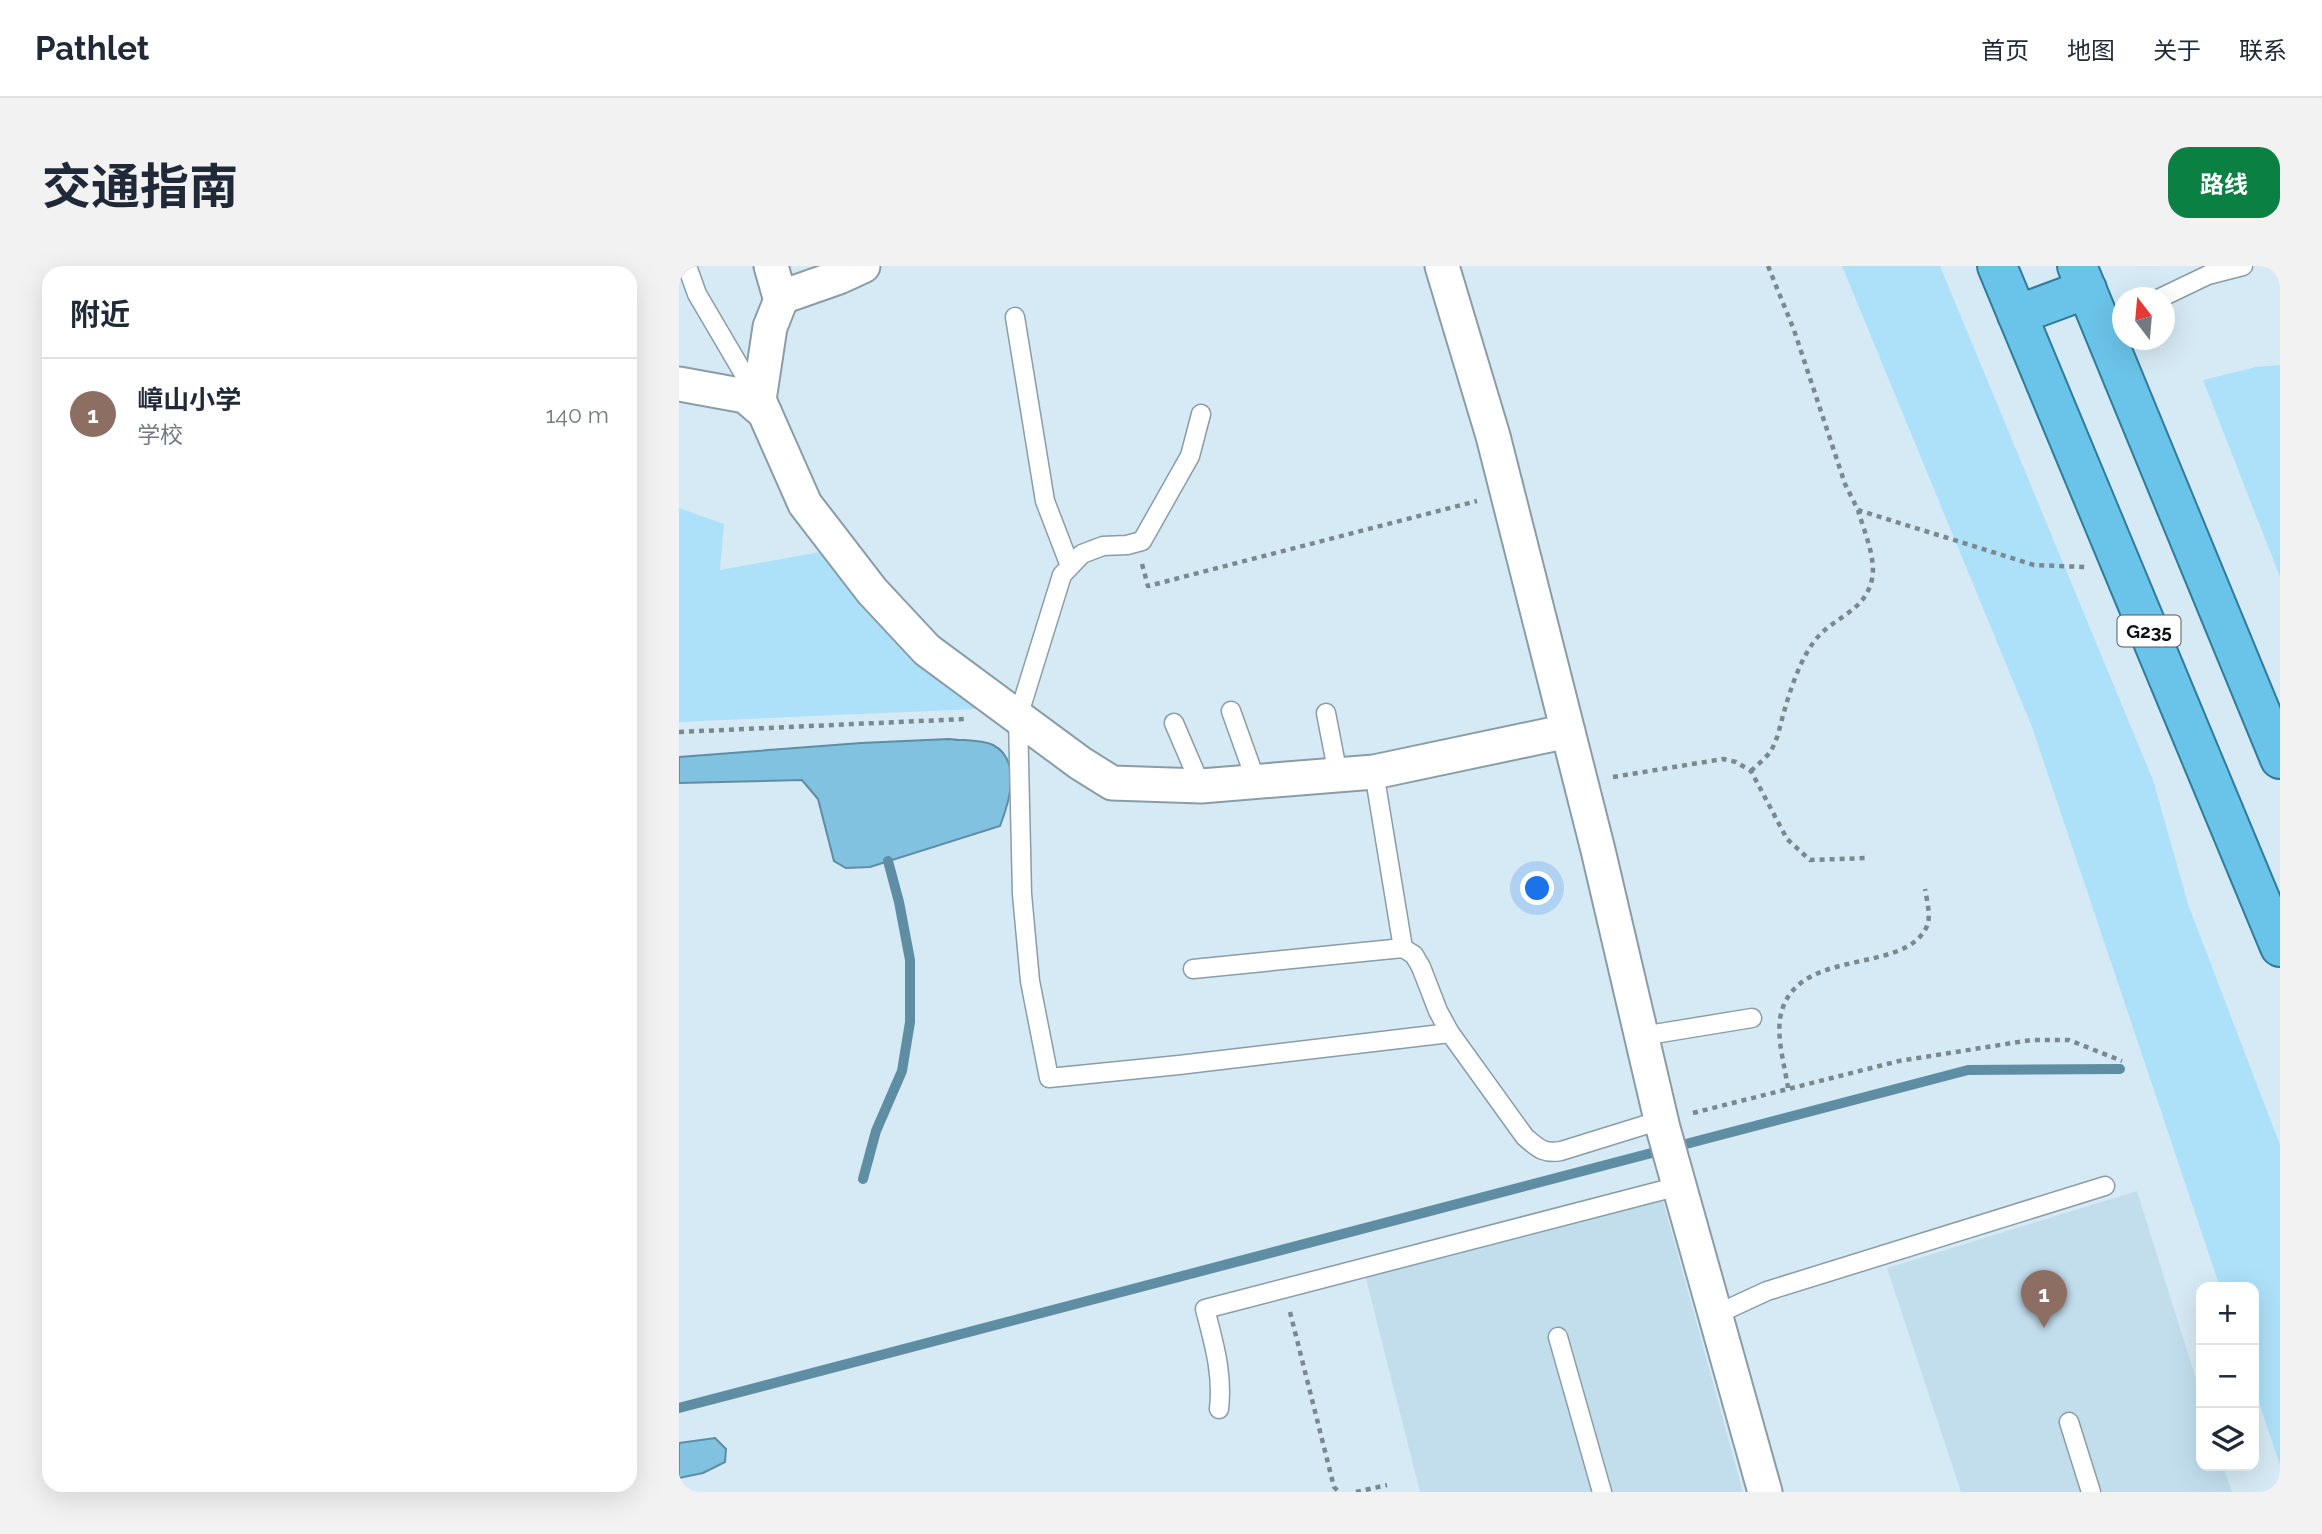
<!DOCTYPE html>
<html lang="zh">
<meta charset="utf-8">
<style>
:root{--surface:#fff;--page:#f2f2f3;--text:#1f2937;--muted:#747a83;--line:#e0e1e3;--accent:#0b8043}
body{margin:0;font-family:Raleway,"Noto Sans SC",sans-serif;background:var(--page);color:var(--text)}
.controls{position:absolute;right:21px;bottom:21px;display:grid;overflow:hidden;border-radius:14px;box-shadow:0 7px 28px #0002}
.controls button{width:63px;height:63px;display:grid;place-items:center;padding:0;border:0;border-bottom:2px solid var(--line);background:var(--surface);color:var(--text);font:35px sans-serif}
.compass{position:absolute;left:1433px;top:21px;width:63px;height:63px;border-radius:50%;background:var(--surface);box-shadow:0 7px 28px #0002;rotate:344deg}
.you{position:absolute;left:859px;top:623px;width:24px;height:24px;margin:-18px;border:5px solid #fff;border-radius:50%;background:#1a73e8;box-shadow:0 0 0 10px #1a73e833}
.badge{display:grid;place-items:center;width:46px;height:46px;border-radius:50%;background:var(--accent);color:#fff;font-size:23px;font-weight:700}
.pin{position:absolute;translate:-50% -58px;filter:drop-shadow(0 2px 4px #0008)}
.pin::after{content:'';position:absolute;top:37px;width:24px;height:21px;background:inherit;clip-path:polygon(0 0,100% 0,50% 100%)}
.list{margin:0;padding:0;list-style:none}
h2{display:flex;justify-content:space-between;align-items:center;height:91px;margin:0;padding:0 28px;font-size:30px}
h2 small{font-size:23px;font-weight:400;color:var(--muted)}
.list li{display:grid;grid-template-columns:46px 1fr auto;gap:21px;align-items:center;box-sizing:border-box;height:112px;padding:0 28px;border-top:2px solid var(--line)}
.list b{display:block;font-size:26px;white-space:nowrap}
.list p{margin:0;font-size:23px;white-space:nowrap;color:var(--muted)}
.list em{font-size:23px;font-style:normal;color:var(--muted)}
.icon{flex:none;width:38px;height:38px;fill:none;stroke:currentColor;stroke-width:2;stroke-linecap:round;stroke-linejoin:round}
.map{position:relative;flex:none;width:1601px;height:1226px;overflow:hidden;border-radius:21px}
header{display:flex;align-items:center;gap:42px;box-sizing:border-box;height:98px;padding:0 35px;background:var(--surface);border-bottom:2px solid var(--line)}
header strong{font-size:33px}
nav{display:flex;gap:38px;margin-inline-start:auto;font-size:24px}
.intro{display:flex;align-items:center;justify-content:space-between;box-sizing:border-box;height:168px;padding:0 42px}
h1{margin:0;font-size:49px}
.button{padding:18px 32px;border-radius:21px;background:var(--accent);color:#fff;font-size:24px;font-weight:700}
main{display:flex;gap:42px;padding:0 42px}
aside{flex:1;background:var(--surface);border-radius:21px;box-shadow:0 7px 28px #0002}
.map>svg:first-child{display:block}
.built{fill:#c2deed}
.green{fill:#ade0f9}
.water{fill:#81c2e1;stroke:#5e8da4;stroke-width:2}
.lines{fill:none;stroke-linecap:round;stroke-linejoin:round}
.stream{stroke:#5e8da4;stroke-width:10}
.service-casing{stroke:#8a9da6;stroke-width:21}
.minor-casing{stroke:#8a9da6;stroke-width:37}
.trunk-casing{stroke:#307b9a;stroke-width:42}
.path{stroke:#7a8890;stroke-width:4.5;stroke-dasharray:5 5;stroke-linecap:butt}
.service{stroke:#fff;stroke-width:18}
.minor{stroke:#fff;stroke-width:33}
.trunk{stroke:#6ac3e8;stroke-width:38}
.labels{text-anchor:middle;stroke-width:6;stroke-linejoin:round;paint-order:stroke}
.shield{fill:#fff;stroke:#54595b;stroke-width:2}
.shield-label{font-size:19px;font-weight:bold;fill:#0b1215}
</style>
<header>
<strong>Pathlet</strong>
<nav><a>首页</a><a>地图</a><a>关于</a><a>联系</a></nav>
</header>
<div class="intro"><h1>交通指南</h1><a class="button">路线</a></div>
<main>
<aside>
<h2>附近<small></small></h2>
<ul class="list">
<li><span class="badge" style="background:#8d6e63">1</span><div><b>嶂山小学</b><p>学校</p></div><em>140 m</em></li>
</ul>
</aside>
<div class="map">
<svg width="1601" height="1226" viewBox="0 0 1601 1226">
<rect width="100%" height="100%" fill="#d6eaf5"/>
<path class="built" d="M 1458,925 L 1522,1129 L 1522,1200 L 1544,1200 L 1553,1226 L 1282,1226 L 1208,1002 Z
M 983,931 L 1064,1226 L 741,1226 L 686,1009 Z"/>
<path class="green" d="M 1163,0 L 1261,0 L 1474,514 L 1509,638 L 1601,879 L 1601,1199 L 1575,1121 L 1575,1021 L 1541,1021 L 1353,461 Z
M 1601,99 L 1601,311 L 1524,114 L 1577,101 Z
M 0,242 L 45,258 L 41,304 L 147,285 L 222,381 L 297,443 L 0,456 Z"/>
<path class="water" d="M 270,473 C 283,475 302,473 314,479 C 343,494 330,537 321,560 L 191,601 L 167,602 L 155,595 L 139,533 L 123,514 L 0,517 L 0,491 L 182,477 Z
M 36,1172 L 47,1183 L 46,1196 L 24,1207 L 0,1212 L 0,1177 Z"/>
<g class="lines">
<path class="stream" d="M 184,913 L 197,865 L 223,805 L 231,756 L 231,694 L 220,636 L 209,595
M 0,1142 L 1289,804 L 1441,803"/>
<g class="service-casing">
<path id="service" d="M 8,0 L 18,28 L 79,132
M 1481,32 L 1529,9 L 1564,0
M 336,51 L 366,235 L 391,300
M 522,148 L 511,190 L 463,275 L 448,279 L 424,280 L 403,288 L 383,309 L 339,451 L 343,628 L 351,715 L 370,812 L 500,799 L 771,767
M 552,445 L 577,515
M 647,447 L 659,509
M 495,457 L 522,520
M 695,506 L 724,682
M 514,703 L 724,682 L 735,689 L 742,701 L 759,745 L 771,767 L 846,871 C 859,882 864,888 882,885 L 982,854
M 963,770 L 1073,752
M 1036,1049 L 1088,1025 L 1426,920
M 879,1071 L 923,1226
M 540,1143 C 544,1107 535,1078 526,1043 L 1000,920
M 1390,1156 L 1412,1226"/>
</g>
<g class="minor-casing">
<path id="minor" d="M 92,0 L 102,35
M 184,0 L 160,11 L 103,31 L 91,61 L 80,134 L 126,238 L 193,325 L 248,384 L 401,497 L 433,517 L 522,520 L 695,506 L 889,465
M 763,0 L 814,170 L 919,584 L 984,862 L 1086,1226
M 0,118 L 66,130 L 86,147"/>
</g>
<g class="trunk-casing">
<path id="trunk" d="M 1318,0 L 1601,681
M 1398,0 L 1601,493
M 1338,49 L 1408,23"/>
</g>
<path class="path" d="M 1089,0 L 1115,64 L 1166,218 L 1179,244 L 1355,299 L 1406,301
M 463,298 L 469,320 L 798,235
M 0,466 L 286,453
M 1072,505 C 1078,499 1086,493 1091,486 C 1099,474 1101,459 1105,446 C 1111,424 1121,395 1134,377 C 1151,352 1183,348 1192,317 C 1199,295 1185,266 1179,244
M 934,511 L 1044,493 L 1057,496 L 1072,505 L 1108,573 L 1131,594 L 1189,592
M 1109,822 C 1106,801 1098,775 1101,753 C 1113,678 1226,711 1248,660 C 1252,651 1248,634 1246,623
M 1014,847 L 1220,795 L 1352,774 L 1390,774 L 1443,795
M 611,1046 L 655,1221 L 660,1226
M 677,1226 L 708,1219"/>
<use href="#service" class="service"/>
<use href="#minor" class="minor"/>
<use href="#trunk" class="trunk"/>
</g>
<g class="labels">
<rect class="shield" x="1438.5" y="349.5" width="63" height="31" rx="5"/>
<g class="shield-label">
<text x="1470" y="372">G235</text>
</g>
</g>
</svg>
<div class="controls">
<button>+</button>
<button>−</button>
<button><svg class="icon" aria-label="layers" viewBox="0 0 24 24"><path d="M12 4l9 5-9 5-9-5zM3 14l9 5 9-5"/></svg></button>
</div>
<svg class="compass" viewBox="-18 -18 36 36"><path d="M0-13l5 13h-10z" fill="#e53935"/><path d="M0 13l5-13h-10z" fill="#747a83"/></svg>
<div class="you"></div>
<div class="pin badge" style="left:1365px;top:1062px;background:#8d6e63">1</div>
</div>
</main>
